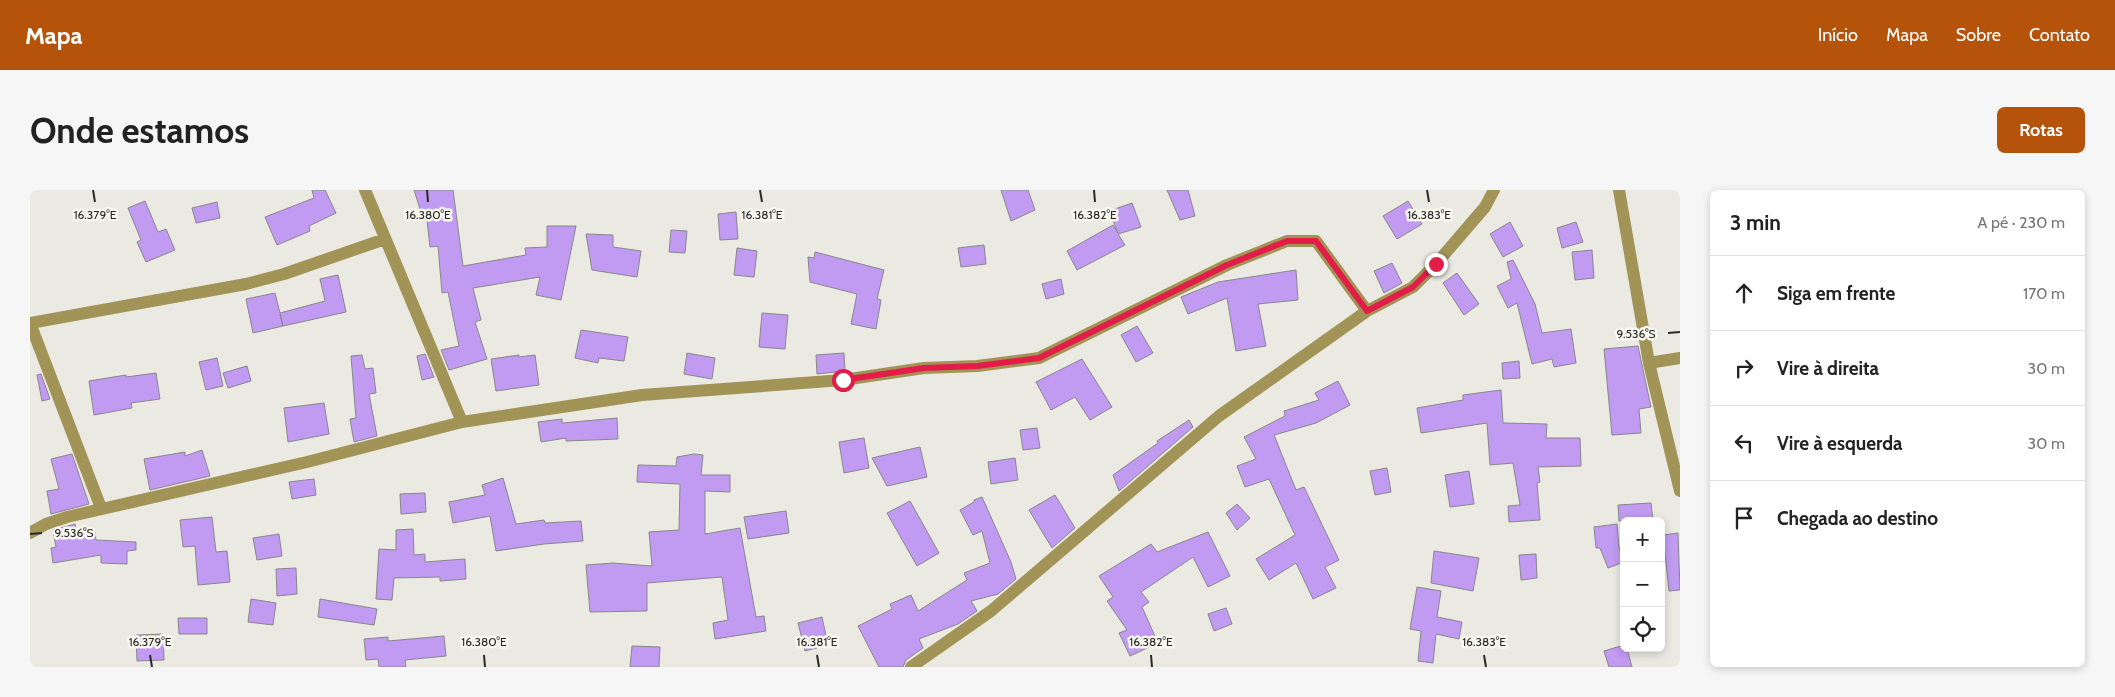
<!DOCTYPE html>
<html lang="pt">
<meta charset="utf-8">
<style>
:root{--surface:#fff;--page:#f6f6f6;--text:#222;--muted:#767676;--line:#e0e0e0;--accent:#b45309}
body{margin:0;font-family:Cabin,sans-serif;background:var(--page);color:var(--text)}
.controls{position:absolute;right:15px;bottom:15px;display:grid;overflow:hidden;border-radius:8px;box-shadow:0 2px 8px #0003}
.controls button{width:45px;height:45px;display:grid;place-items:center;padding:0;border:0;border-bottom:1px solid var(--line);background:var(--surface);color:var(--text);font:25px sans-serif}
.stop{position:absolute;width:15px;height:15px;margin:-11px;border:4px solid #e11d48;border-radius:50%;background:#fff}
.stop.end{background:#e11d48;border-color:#fff;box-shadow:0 1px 5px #0008}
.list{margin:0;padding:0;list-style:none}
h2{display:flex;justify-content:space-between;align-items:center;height:65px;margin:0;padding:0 20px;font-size:21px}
h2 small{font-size:16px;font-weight:400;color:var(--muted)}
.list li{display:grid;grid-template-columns:32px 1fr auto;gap:15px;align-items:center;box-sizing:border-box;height:75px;padding:0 20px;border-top:1px solid var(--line)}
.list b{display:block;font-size:19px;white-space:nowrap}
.list em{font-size:16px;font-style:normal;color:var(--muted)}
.icon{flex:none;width:28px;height:28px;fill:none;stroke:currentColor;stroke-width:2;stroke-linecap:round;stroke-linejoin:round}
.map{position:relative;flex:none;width:1650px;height:477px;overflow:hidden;border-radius:8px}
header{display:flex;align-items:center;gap:30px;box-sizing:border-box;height:70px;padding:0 25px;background:var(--accent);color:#fff}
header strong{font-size:24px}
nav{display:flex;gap:28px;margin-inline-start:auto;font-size:18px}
.intro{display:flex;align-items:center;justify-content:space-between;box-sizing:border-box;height:120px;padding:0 30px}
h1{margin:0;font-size:35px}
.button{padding:12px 22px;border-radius:8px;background:var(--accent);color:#fff;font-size:18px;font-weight:700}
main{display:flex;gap:30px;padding:0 30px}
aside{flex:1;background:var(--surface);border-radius:8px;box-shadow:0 2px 8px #0003}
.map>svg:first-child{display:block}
.building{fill:#c19bf2;stroke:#89868c}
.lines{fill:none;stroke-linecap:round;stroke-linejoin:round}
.minor{stroke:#a29456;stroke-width:12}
.route{stroke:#e11d48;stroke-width:6}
.ticks{fill:none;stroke:#292926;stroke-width:2}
.ticks-label{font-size:12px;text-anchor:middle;fill:#292926;stroke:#f7f6ef;stroke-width:5;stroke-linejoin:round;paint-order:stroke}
</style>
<header>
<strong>Mapa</strong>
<nav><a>Início</a><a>Mapa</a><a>Sobre</a><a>Contato</a></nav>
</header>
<div class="intro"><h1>Onde estamos</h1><a class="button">Rotas</a></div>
<main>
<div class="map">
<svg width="1650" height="477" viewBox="0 0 1650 477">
<rect width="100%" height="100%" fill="#eae9e2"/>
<path class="building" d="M 282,0 L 295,0 L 306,23 L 279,36 L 280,41 L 247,55 L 235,27 L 284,8 Z
M 384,0 L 423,0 L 433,76 L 496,65 L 495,58 L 517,57 L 517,36 L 546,36 L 531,110 L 506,105 L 510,87 L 443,98 L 451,130 L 445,132 L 457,169 L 419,180 L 411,160 L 429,156 L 418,102 L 412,103 L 408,56 L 400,57 L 396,21 L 391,22 Z
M 971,0 L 998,0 L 1005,20 L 981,31 Z
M 1137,0 L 1158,0 L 1165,26 L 1150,30 Z
M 115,11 L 128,42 L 136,39 L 145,60 L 116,72 L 107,52 L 111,50 L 98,18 Z
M 1378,11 L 1392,34 L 1367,49 L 1353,26 Z
M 187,12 L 190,28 L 166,33 L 162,18 Z
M 1102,13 L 1111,37 L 1088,44 L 1095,55 L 1047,80 L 1037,61 L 1083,35 L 1088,43 L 1079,21 Z
M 706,22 L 708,49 L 690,50 L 688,24 Z
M 1480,32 L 1493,56 L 1473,67 L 1460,44 Z
M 1546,32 L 1553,52 L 1532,58 L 1527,38 Z
M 641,40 L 657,41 L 655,63 L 639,62 Z
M 556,44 L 583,45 L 583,57 L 611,61 L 607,87 L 562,80 Z
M 954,55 L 956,74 L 931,77 L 928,58 Z
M 707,58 L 727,61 L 724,87 L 704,85 Z
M 1562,60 L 1564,88 L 1545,90 L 1542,62 Z
M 785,62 L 854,80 L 847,109 L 851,110 L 846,139 L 821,134 L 827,104 L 780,92 L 778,67 L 784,68 Z
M 1483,70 L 1505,114 L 1512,143 L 1541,139 L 1546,173 L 1524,177 L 1522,169 L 1502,174 L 1487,113 L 1478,118 L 1467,96 L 1481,89 L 1477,72 Z
M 1362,73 L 1372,93 L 1354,103 L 1344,81 Z
M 1266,80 L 1268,110 L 1228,114 L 1236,156 L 1206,161 L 1197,108 L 1158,124 L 1151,107 L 1188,92 Z
M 1427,83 L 1449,114 L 1434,125 L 1413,93 Z
M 308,85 L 316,122 L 253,136 L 250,124 L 253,136 L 223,143 L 216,109 L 245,103 L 250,123 L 295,111 L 290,89 Z
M 1031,89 L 1034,104 L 1016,109 L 1012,94 Z
M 732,123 L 758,125 L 755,159 L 729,157 Z
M 1107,136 L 1123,163 L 1106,172 L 1091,145 Z
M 551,140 L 598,147 L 594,171 L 569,168 L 568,173 L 545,168 Z
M 1608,156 L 1621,217 L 1609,219 L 1611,243 L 1582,245 L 1574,159 Z
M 657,163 L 685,168 L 682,189 L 654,184 Z
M 814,163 L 815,181 L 787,184 L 786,165 Z
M 395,164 L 404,187 L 392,190 L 387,166 Z
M 332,165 L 335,179 L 343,178 L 346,203 L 339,204 L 347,246 L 324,252 L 320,229 L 326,228 L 321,166 Z
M 489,165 L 489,167 L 505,165 L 509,195 L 466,201 L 461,169 Z
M 187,168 L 193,196 L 176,200 L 169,172 Z
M 1052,169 L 1082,217 L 1060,230 L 1045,207 L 1021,220 L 1006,192 Z
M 1489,171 L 1490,188 L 1473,189 L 1472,173 Z
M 217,176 L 221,191 L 198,198 L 193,183 Z
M 126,183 L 130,209 L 101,213 L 102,218 L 64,225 L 59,191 L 96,185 L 96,187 Z
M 11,184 L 20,209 L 12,211 L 7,185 Z
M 1308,191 L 1320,215 L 1286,233 L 1244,245 L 1266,300 L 1274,297 L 1309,370 L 1295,377 L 1306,398 L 1283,409 L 1266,373 L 1239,390 L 1226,369 L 1265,345 L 1239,289 L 1215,297 L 1207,276 L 1226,269 L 1214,247 L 1255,226 L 1254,221 L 1289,210 L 1285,203 Z
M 1471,200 L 1473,233 L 1517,234 L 1516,248 L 1550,248 L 1551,276 L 1508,277 L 1510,292 L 1507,293 L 1510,330 L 1479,332 L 1478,316 L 1490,315 L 1483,273 L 1460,275 L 1457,233 L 1391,243 L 1387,218 L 1433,210 L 1433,205 Z
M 294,213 L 299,244 L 258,252 L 254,218 Z
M 587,228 L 588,249 L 536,251 L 536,248 L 511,252 L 508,232 L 532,229 L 532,233 Z
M 1159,230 L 1163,237 L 1089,301 L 1083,285 L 1128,253 L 1127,251 Z
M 1007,238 L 1010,258 L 993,260 L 990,240 Z
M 834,248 L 839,278 L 814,283 L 809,252 Z
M 890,257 L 897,287 L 857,296 L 842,268 Z
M 172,260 L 180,286 L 120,300 L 114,269 L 155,262 L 155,266 Z
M 42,264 L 59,314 L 21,324 L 17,301 L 29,299 L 21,269 Z
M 664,264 L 673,265 L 671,285 L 700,285 L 700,302 L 675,301 L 675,344 L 710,338 L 726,427 L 734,426 L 736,441 L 685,449 L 683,433 L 698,430 L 692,387 L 617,393 L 617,421 L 560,422 L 556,375 L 583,373 L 622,376 L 619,342 L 649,340 L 650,294 L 607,292 L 608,275 L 646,276 L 647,267 Z
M 985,268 L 988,290 L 961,294 L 958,272 Z
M 1357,278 L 1361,302 L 1345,305 L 1340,281 Z
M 1439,281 L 1444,314 L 1420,317 L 1415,285 Z
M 473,288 L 486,334 L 514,330 L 515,333 L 551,331 L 553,351 L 514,354 L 466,361 L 460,326 L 423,333 L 419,312 L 455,305 L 452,295 Z
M 284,289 L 286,305 L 262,309 L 259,292 Z
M 395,303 L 396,322 L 371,324 L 370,304 Z
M 1025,305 L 1045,338 L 1022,358 L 999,320 Z
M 952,307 L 981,372 L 986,389 L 968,404 L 941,411 L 947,421 L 928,434 L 889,449 L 893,458 L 876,470 L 873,477 L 849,477 L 828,436 L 862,419 L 860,414 L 881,405 L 888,421 L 937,390 L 934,383 L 960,373 L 952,341 L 943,345 L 930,320 L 944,312 L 944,310 Z
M 880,311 L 909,363 L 887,376 L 857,323 Z
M 1621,313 L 1623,331 L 1589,331 L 1588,315 Z
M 1207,314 L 1220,328 L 1207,340 L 1196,323 Z
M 756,321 L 759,343 L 718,349 L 714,327 Z
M 182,327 L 186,362 L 197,361 L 200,392 L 168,395 L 165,356 L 153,357 L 150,330 Z
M 45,334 L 46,340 L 64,338 L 66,350 L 106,352 L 106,360 L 97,361 L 97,374 L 71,373 L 71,365 L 23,373 L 21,358 L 26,357 L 23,340 Z
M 1587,334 L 1589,357 L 1594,372 L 1578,378 L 1570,358 L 1566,358 L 1564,337 Z
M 383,339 L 384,365 L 395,364 L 395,372 L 435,369 L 436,389 L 410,391 L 410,387 L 364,388 L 362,410 L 346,409 L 349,359 L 366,360 L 366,340 Z
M 1178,342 L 1200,386 L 1178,397 L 1163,367 L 1111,402 L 1119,412 L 1112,417 L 1128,453 L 1100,466 L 1089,443 L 1097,440 L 1077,411 L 1083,407 L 1069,386 L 1121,354 L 1127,362 Z
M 1648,343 L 1650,400 L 1639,401 L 1633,345 Z
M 249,344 L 252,366 L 227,370 L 223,348 Z
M 1404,361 L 1449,368 L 1443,401 L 1401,393 Z
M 1506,364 L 1507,388 L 1491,390 L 1489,365 Z
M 266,378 L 267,404 L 247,406 L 246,379 Z
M 1387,397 L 1411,401 L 1407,427 L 1432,432 L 1429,449 L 1406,444 L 1403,473 L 1388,471 L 1391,441 L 1380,439 Z
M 221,409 L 246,413 L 243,435 L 218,432 Z
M 290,409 L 347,419 L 344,435 L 288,427 Z
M 1196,418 L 1202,434 L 1184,441 L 1178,424 Z
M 792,427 L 798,455 L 775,461 L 768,433 Z
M 148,428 L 177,428 L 177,444 L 149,444 Z
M 133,444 L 134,470 L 107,471 L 106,445 Z
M 414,446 L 416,466 L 375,470 L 376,477 L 349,477 L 348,469 L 336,470 L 334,449 L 358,447 L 358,451 Z
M 1594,455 L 1594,458 L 1597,458 L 1602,477 L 1579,477 L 1574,461 Z
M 602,456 L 630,457 L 629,477 L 600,477 Z"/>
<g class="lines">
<path class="minor" d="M 335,0 L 432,232
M 1589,0 L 1619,173 L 1650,301
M 0,133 L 216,94 L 254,84 L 355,49
M 0,133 L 71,318
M 1619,173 L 1650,168
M 0,343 L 16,334 L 37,327 L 277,272 L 432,232 L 612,205 L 813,190 L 894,178 L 947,176 L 1009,168 L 1197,75 L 1257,51 L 1286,51 L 1337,121
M 881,477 L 961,421 L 1189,226 L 1337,121 L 1383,97 L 1406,74 L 1455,17 L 1464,0"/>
</g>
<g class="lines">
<path class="route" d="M 813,190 L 894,178 L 947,176 L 1009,168 L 1197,75 L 1257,51 L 1286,51 L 1337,121 L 1383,97 L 1406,74"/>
</g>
<path class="ticks" d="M 63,0 L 65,12M 397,0 L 398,12M 730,0 L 732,12M 1064,0 L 1065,12M 1397,0 L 1399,12M 1638,143 L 1650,142M 0,344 L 12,343M 120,465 L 122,477M 454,465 L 455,477M 787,465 L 789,477M 1121,465 L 1122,477M 1454,465 L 1456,477"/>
<g class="ticks-label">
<text x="65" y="29">16.379°E</text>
<text x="398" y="29">16.380°E</text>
<text x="732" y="29">16.381°E</text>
<text x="1065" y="29">16.382°E</text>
<text x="1399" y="29">16.383°E</text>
<text x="1606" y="148">9.536°S</text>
<text x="44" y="347">9.536°S</text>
<text x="120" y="456">16.379°E</text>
<text x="454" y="456">16.380°E</text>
<text x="787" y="456">16.381°E</text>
<text x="1121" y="456">16.382°E</text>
<text x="1454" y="456">16.383°E</text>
</g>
</svg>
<div class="controls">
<button>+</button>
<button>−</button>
<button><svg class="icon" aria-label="locate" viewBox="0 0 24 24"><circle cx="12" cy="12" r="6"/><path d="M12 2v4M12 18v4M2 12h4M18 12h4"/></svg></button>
</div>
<div class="stop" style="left:813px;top:190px"></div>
<div class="stop end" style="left:1406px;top:74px"></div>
</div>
<aside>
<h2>3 min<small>A pé · 230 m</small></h2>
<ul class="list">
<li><svg class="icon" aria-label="ahead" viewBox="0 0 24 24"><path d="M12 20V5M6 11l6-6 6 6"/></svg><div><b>Siga em frente</b></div><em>170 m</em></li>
<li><svg class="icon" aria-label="right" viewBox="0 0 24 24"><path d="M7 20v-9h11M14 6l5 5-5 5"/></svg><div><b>Vire à direita</b></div><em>30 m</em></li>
<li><svg class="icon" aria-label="left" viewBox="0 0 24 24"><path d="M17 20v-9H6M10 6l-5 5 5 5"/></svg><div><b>Vire à esquerda</b></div><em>30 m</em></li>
<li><svg class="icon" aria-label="arrive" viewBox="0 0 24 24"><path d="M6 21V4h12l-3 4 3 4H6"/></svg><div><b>Chegada ao destino</b></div></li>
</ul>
</aside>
</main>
